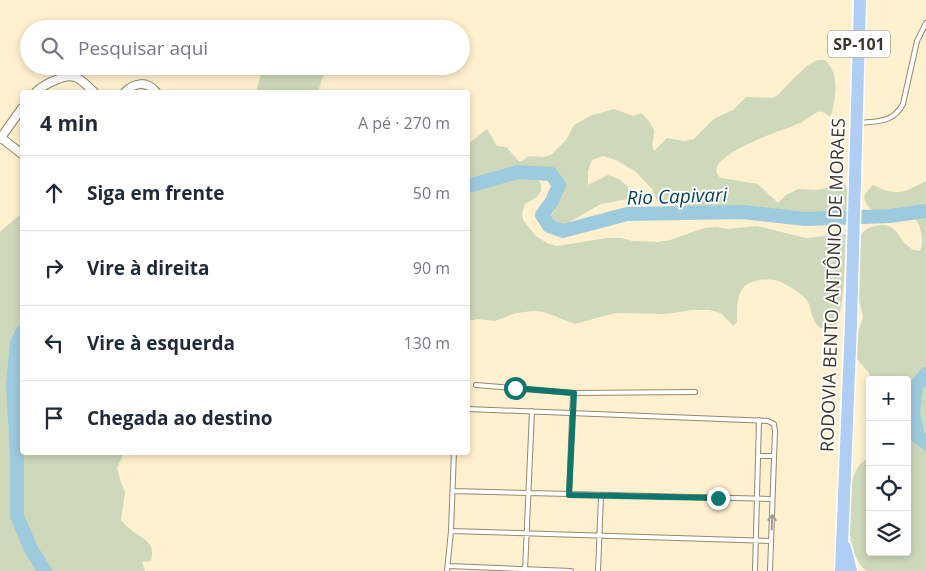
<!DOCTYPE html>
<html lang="pt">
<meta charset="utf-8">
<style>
:root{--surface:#fff;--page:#f6f6f7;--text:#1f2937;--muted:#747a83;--line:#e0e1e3}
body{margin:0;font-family:"Open Sans",sans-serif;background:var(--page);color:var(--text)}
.controls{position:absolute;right:15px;bottom:15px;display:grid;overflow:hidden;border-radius:5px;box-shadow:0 2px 8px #0003}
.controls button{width:45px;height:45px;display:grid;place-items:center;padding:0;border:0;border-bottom:1px solid var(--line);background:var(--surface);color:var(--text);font:25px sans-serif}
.stop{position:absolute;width:15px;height:15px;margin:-11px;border:4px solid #0f766e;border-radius:50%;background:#fff}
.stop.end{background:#0f766e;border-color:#fff;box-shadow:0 1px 5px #0008}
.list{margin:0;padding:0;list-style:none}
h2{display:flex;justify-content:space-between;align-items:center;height:65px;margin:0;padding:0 20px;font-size:21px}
h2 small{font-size:16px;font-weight:400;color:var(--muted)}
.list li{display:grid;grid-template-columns:32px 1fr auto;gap:15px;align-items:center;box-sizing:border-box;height:75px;padding:0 20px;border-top:1px solid var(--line)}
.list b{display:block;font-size:19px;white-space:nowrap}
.list em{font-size:16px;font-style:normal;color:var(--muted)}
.icon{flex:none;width:28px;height:28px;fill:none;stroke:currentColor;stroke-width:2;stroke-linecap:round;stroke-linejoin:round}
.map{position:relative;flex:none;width:926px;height:571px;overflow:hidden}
.search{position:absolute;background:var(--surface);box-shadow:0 2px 8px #0003;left:20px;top:20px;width:450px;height:55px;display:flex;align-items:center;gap:12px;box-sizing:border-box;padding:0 18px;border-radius:28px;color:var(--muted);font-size:19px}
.panel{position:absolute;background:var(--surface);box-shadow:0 2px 8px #0003;left:20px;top:90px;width:450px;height:365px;border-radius:5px}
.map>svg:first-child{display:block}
.green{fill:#ced8ba}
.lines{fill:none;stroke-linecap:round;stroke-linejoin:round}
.river{stroke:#9ecade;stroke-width:14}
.lane-casing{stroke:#96886a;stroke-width:6}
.street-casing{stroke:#96886a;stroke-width:10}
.primary-casing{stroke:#fff;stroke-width:15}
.lane{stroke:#fff;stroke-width:4}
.street{stroke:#fff;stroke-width:8}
.primary{stroke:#b0cef4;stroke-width:12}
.oneway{stroke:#9e9a94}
.route{stroke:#0f766e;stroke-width:6}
.labels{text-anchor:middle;stroke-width:4;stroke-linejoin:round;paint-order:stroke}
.shield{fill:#fff;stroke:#76726a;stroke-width:1}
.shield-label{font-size:16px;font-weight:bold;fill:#3c362a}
.street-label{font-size:18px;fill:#3c362a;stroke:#fff}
.water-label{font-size:19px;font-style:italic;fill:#064459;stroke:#fff}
</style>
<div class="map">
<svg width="926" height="571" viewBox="0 0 926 571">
<rect width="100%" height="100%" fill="#fff0cf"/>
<path class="green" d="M 818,60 L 825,60 C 840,74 836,97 831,115 L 829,116 C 826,114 823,110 818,112 C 811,114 805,121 798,124 C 786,129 695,158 721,178 L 758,184 L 778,203 L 786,195 L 798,189 L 816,190 L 832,187 L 841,183 L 845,184 L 848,192 L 847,219 L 822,216 L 788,219 L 764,214 L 743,206 L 707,209 L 682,208 L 657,201 L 652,189 L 636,172 L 616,160 L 603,156 L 592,160 L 588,171 L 588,185 L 608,175 L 619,179 L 628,187 L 628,199 L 601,204 L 557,229 L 550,223 L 551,216 L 561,198 L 564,185 L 556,179 L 539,177 L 537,178 L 541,184 L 541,191 L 537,197 L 525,204 L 522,213 L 523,220 L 536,236 L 547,243 L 557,246 L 607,238 L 621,238 L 633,241 L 658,242 L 670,240 L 704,228 L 716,227 L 728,229 L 757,226 L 806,238 L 846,234 C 844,253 846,317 833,329 L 820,328 C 809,318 813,306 805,298 C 802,294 785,283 779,281 C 769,278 750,279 743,288 C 736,297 737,311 737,322 L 733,326 L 721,313 L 709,310 L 692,310 L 667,314 L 615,313 L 575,324 L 544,312 L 533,311 L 516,313 L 495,321 L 477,319 L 468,321 L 468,144 L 487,129 L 497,146 L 506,147 L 520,162 L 529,156 L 543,157 L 551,155 L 566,140 L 574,125 L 592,115 L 614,109 L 633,116 L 641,113 C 646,117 652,124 654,130 C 655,138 650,144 654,151 L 667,138 L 684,141 L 694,139 L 715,118 L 733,110 L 746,97 L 772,98 L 778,95 L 793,79 L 808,65 Z
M 263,66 L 326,66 L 318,92 L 256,92 Z
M 926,181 L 926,571 L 867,571 C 844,557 844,488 858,467 C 860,463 866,460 870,457 L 870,552 L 907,552 L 907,380 L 871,380 L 869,373 L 857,359 L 855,350 L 856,340 L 863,317 L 857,291 L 858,241 C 862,232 866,228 875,226 C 902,219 898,250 920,251 C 923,244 922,239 921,232 C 920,228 918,221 914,218 C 901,206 879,220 867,205 C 861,196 867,191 873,185 C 898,197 902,193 926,181 Z
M 22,215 L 22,452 L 124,453 L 117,468 L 120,480 L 125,492 L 121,520 C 124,523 127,527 130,529 C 143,540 156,541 151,561 L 142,562 L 145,571 L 0,571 L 0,232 L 18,216 Z"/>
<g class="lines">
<path class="river" d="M 468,186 L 518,172 L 551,174 L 559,185 L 552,201 L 542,215 L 549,226 L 563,231 L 627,214 L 743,212 L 805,219 L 890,216 L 926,211
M 22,333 L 17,343 L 13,385 L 17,453 L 17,516 L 31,549 L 45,571
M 926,374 L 916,386 L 913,413 L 918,437 L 926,443"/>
<g class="lane-casing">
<path id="lane" d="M 859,123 C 878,121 893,123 903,104 L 917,41 L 926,23
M 476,385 L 573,393 L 695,392
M 468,409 L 768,421 L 774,424 L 775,431 L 770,571
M 758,456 L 774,456
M 453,491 L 772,499
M 569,495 L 573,393
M 451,531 L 771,541
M 448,566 L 571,571
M 447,571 L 451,531 L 454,452
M 525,571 L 532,411
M 598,571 L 601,496
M 755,571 L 759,420"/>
</g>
<g class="street-casing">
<path id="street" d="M 36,92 C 42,86 48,83 56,80 C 75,71 80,79 94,92
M 125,92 C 135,82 147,81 156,92
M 0,137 L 22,154
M 0,139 L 22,108"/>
</g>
<g class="primary-casing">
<path id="primary" d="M 845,547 L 851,571
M 841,571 L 851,323 L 860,0"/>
</g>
<use href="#lane" class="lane"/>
<use href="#street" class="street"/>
<use href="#primary" class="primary"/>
</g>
<defs><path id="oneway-shaft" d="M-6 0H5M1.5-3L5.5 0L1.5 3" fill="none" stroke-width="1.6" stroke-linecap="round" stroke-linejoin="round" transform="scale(1.25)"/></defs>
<use class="oneway" href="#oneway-shaft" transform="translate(772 522) rotate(-88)"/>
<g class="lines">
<path class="route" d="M 515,388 L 574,393 L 569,495 L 718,498"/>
</g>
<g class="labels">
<rect class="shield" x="828" y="30.5" width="62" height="27" rx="4"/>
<g class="shield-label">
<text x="859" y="50">SP-101</text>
</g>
<g class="street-label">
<text transform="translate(833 285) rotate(-88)" y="6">RODOVIA BENTO ANTÔNIO DE MORAES</text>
</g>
<g class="water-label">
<text transform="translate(677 196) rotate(-2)" y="7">Rio Capivari</text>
</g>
</g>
</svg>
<div class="controls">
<button>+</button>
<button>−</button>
<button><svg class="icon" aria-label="locate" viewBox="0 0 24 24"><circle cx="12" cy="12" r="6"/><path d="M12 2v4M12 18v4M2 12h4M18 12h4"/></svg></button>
<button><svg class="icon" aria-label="layers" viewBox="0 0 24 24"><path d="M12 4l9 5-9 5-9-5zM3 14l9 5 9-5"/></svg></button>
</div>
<div class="stop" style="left:515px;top:388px"></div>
<div class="stop end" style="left:718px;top:498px"></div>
<div class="search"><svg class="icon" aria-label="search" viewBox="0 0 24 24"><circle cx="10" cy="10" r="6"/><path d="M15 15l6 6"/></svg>Pesquisar aqui</div>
<section class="panel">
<h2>4 min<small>A pé · 270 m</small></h2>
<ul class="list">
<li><svg class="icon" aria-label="ahead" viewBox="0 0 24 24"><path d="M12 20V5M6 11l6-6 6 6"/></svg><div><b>Siga em frente</b></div><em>50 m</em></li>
<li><svg class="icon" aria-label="right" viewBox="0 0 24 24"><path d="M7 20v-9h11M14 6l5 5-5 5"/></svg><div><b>Vire à direita</b></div><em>90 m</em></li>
<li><svg class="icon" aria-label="left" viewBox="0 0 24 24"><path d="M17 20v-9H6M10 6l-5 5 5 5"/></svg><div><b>Vire à esquerda</b></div><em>130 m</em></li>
<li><svg class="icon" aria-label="arrive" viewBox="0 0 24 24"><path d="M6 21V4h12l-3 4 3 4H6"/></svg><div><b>Chegada ao destino</b></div></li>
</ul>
</section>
</div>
